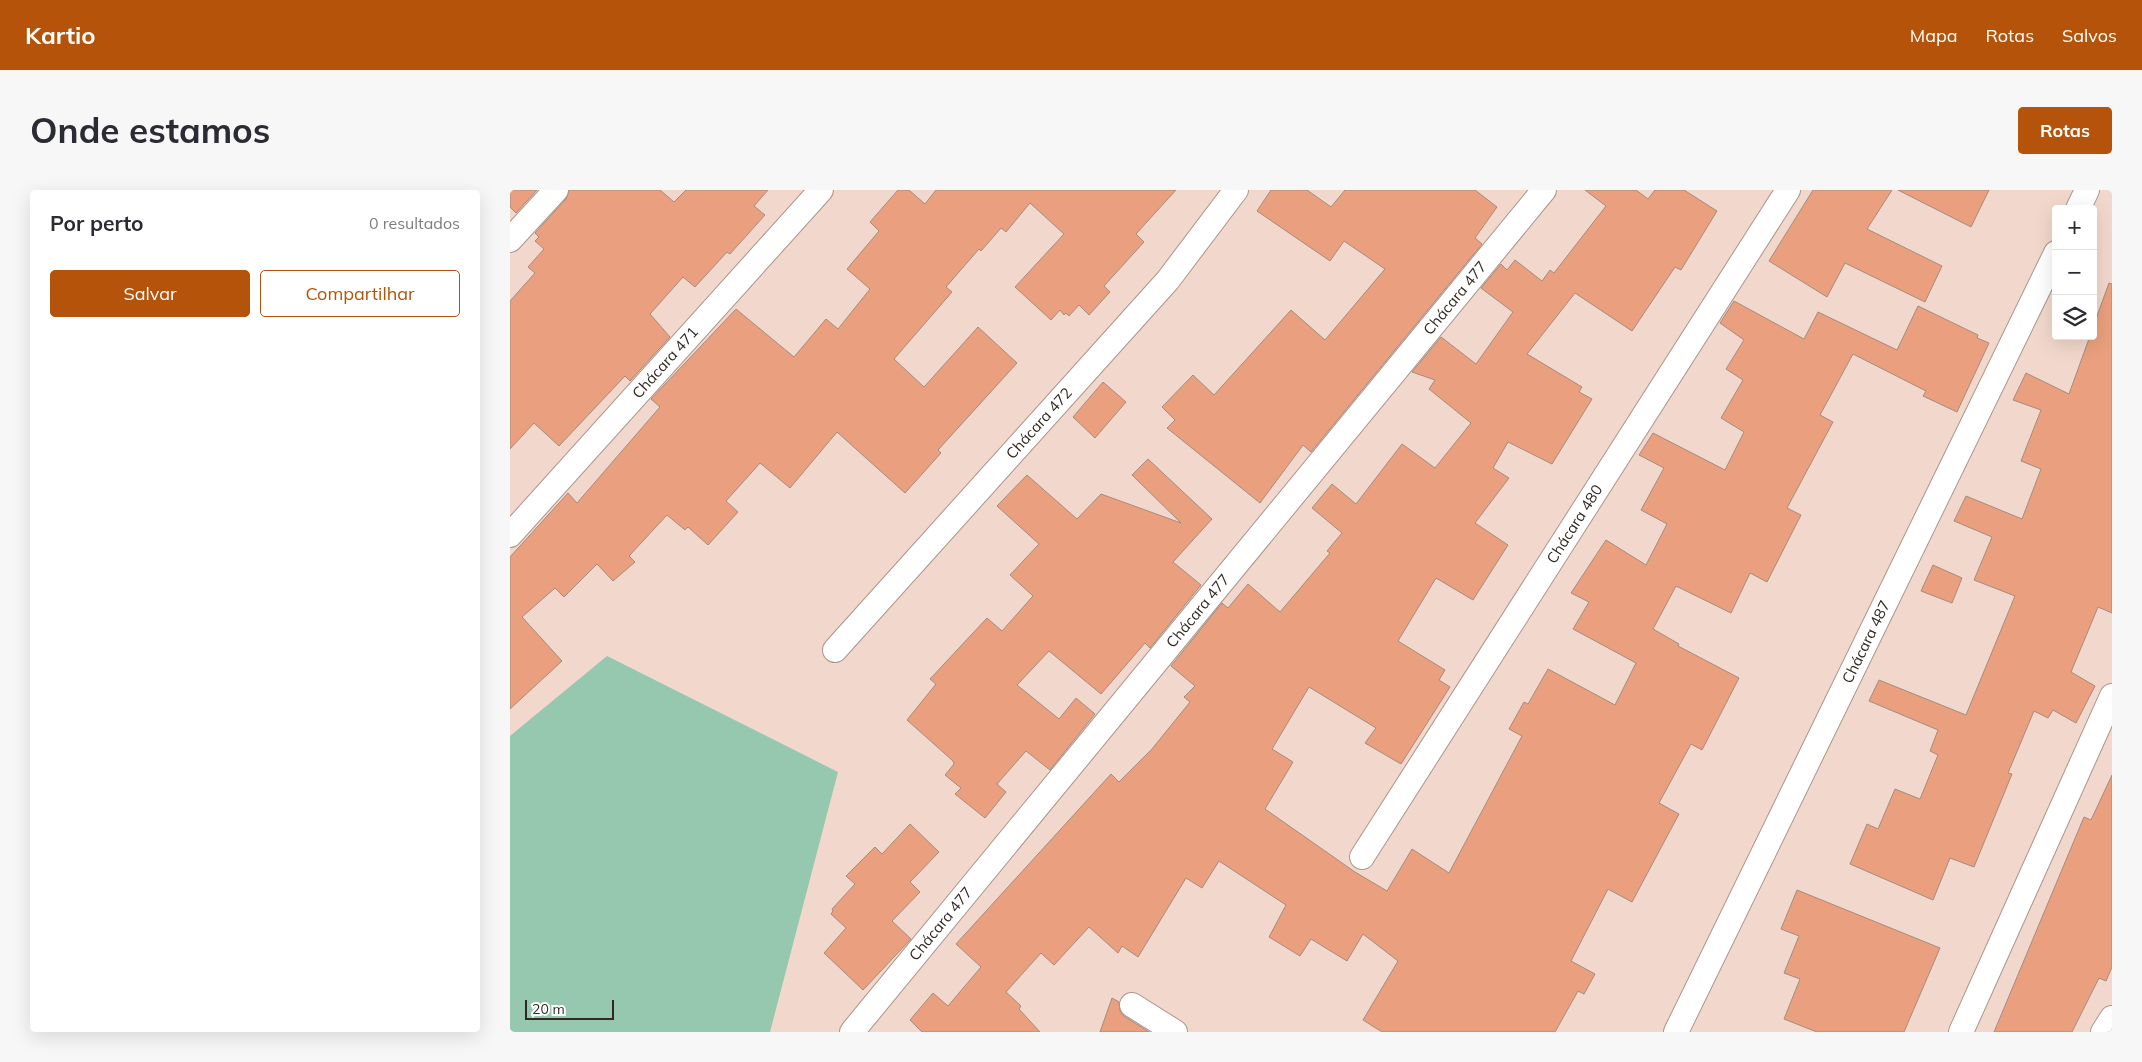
<!DOCTYPE html>
<html lang="pt">
<meta charset="utf-8">
<style>
:root{--surface:#fff;--page:#f7f7f7;--text:#2b2b33;--muted:#7c7c81;--line:#e1e1e2;--accent:#b45309}
body{margin:0;font-family:Mulish,sans-serif;background:var(--page);color:var(--text)}
.controls{position:absolute;right:15px;top:15px;display:grid;overflow:hidden;border-radius:5px;box-shadow:0 5px 20px #0002}
.controls button{width:45px;height:45px;display:grid;place-items:center;padding:0;border:0;border-bottom:1px solid var(--line);background:var(--surface);color:var(--text);font:25px sans-serif}
.scale{position:absolute;left:15px;bottom:12px;width:89px;box-sizing:border-box;padding-left:5px;border:2px solid #312823;border-top:0;font-size:14px;line-height:18px;white-space:nowrap;color:#312823;-webkit-text-stroke:4px #fff;paint-order:stroke}
.list{margin:0;padding:0;list-style:none}
h2{display:flex;justify-content:space-between;align-items:center;height:65px;margin:0;padding:0 20px;font-size:21px}
h2 small{font-size:16px;font-weight:400;color:var(--muted)}
.actions{display:flex;gap:10px;padding:15px 20px}
.actions a{flex:1;padding:11px 0;border:1px solid var(--accent);border-radius:5px;text-align:center;font-size:18px;color:var(--accent)}
.actions .main{background:var(--accent);color:#fff}
.icon{flex:none;width:28px;height:28px;fill:none;stroke:currentColor;stroke-width:2;stroke-linecap:round;stroke-linejoin:round}
.map{position:relative;flex:none;width:1602px;height:842px;overflow:hidden;border-radius:5px}
header{display:flex;align-items:center;gap:30px;box-sizing:border-box;height:70px;padding:0 25px;background:var(--accent);color:#fff}
header strong{font-size:24px}
nav{display:flex;gap:28px;margin-inline-start:auto;font-size:18px}
.intro{display:flex;align-items:center;justify-content:space-between;box-sizing:border-box;height:120px;padding:0 30px}
h1{margin:0;font-size:35px}
.button{padding:12px 22px;border-radius:5px;background:var(--accent);color:#fff;font-size:18px;font-weight:700}
main{display:flex;gap:30px;padding:0 30px}
aside{flex:1;background:var(--surface);border-radius:5px;box-shadow:0 5px 20px #0002}
.map>svg:first-child{display:block}
.green{fill:#96c7af}
.building{fill:#eaa07e;stroke:#a48b80}
.lines{fill:none;stroke-linecap:round;stroke-linejoin:round}
.street-casing{stroke:#ac9489;stroke-width:26}
.street{stroke:#fff;stroke-width:24}
.labels{text-anchor:middle;stroke-width:4;stroke-linejoin:round;paint-order:stroke}
.street-label{font-size:15px;fill:#312823;stroke:#fff}
</style>
<header>
<strong>Kartio</strong>
<nav><a>Mapa</a><a>Rotas</a><a>Salvos</a></nav>
</header>
<div class="intro"><h1>Onde estamos</h1><a class="button">Rotas</a></div>
<main>
<aside>
<h2>Por perto<small>0 resultados</small></h2>
<ul class="list">
</ul>
<div class="actions"><a class="main">Salvar</a><a>Compartilhar</a></div>
</aside>
<div class="map">
<svg width="1602" height="842" viewBox="0 0 1602 842">
<rect width="100%" height="100%" fill="#f2d8cc"/>
<path class="green" d="M 97,466 L 328,582 L 260,842 L 0,842 L 0,546 Z"/>
<path class="building" d="M 0,0 L 27,0 L 6,23 L 0,17 Z
M 59,0 L 150,0 L 164,12 L 176,0 L 258,0 L 244,16 L 255,25 L 220,64 L 217,62 L 185,97 L 173,87 L 140,124 L 160,147 L 120,191 L 115,186 L 49,256 L 24,233 L 0,259 L 0,111 L 25,83 L 18,77 L 34,59 L 25,51 L 29,47 L 25,43 L 56,9 Z
M 388,0 L 399,0 L 415,14 L 426,0 L 666,0 L 626,44 L 634,52 L 594,96 L 600,102 L 579,125 L 569,115 L 559,126 L 556,123 L 554,125 L 550,120 L 541,130 L 505,97 L 554,44 L 520,13 L 496,42 L 491,38 L 471,61 L 469,59 L 436,97 L 442,102 L 384,169 L 414,197 L 468,137 L 507,173 L 428,260 L 431,263 L 395,303 L 327,242 L 280,298 L 250,273 L 216,311 L 228,322 L 198,355 L 178,337 L 175,340 L 157,325 L 119,366 L 125,372 L 103,391 L 87,374 L 54,407 L 45,398 L 12,427 L 52,471 L 0,519 L 0,367 L 58,303 L 67,313 L 150,217 L 141,209 L 226,119 L 284,167 L 316,129 L 328,139 L 360,99 L 337,79 L 369,41 L 360,32 Z
M 761,0 L 797,0 L 821,17 L 835,0 L 965,0 L 987,17 L 965,48 L 972,54 L 801,262 L 793,255 L 750,313 L 657,238 L 665,230 L 652,217 L 683,185 L 704,205 L 781,120 L 815,150 L 875,79 L 834,51 L 820,71 L 747,21 Z
M 1075,0 L 1126,0 L 1138,9 L 1145,0 L 1174,0 L 1207,21 L 1171,80 L 1165,77 L 1122,141 L 1065,103 L 1017,164 L 1072,197 L 1069,202 L 1082,209 L 1042,274 L 998,252 L 983,278 L 999,288 L 965,333 L 998,355 L 963,410 L 926,388 L 888,451 L 935,480 L 929,490 L 940,497 L 891,574 L 855,553 L 866,538 L 799,497 L 762,559 L 783,572 L 755,619 L 845,682 L 877,701 L 902,659 L 939,683 L 1012,546 L 999,539 L 1014,512 L 1018,514 L 1038,479 L 1105,515 L 1126,473 L 1063,439 L 1079,412 L 1061,403 L 1096,350 L 1136,375 L 1157,334 L 1131,320 L 1154,278 L 1129,265 L 1143,243 L 1215,280 L 1234,242 L 1211,228 L 1233,190 L 1216,179 L 1234,150 L 1210,133 L 1224,111 L 1294,149 L 1308,122 L 1387,160 L 1408,116 L 1468,145 L 1467,148 L 1479,153 L 1447,222 L 1413,206 L 1416,201 L 1343,164 L 1310,225 L 1323,232 L 1277,318 L 1291,325 L 1257,392 L 1240,383 L 1221,423 L 1166,396 L 1143,439 L 1169,454 L 1168,456 L 1229,488 L 1192,560 L 1181,554 L 1149,613 L 1169,624 L 1122,712 L 1098,699 L 1061,771 L 1085,784 L 1074,804 L 1068,801 L 1045,842 L 872,842 L 853,830 L 888,771 L 853,744 L 837,771 L 801,749 L 790,766 L 759,747 L 776,715 L 709,671 L 692,698 L 676,688 L 628,767 L 612,756 L 608,763 L 579,737 L 544,775 L 531,763 L 496,802 L 511,816 L 509,819 L 530,842 L 412,842 L 400,830 L 423,803 L 438,816 L 471,777 L 446,754 L 601,584 L 609,592 L 642,559 L 680,512 L 674,507 L 685,496 L 661,476 L 712,413 L 718,418 L 738,394 L 770,422 L 820,363 L 817,361 L 832,343 L 802,318 L 822,294 L 846,314 L 892,254 L 925,278 L 961,233 L 919,199 L 925,190 L 902,182 L 931,147 L 966,174 L 1003,122 L 971,98 L 991,74 L 997,80 L 1005,70 L 1032,91 L 1040,80 L 1044,83 L 1096,16 Z
M 1303,0 L 1382,0 L 1357,39 L 1432,76 L 1415,112 L 1335,73 L 1317,107 L 1259,71 Z
M 1388,0 L 1479,0 L 1461,37 Z
M 1599,93 L 1602,94 L 1602,423 L 1588,417 L 1561,482 L 1585,496 L 1566,533 L 1543,520 L 1538,528 L 1524,521 L 1498,583 L 1502,584 L 1464,677 L 1440,668 L 1423,710 L 1340,674 L 1357,634 L 1368,639 L 1385,599 L 1410,609 L 1428,565 L 1420,561 L 1428,540 L 1359,511 L 1369,490 L 1456,525 L 1505,406 L 1464,390 L 1482,347 L 1444,331 L 1456,306 L 1512,329 L 1531,279 L 1511,271 L 1531,220 L 1503,210 L 1516,183 L 1559,204 L 1580,146 L 1583,146 L 1583,137 Z
M 593,192 L 616,212 L 585,248 L 563,227 Z
M 638,269 L 702,329 L 663,372 L 691,395 L 640,458 L 635,453 L 591,504 L 539,461 L 507,495 L 549,529 L 566,508 L 585,524 L 540,580 L 516,561 L 487,594 L 496,602 L 475,628 L 445,604 L 451,598 L 435,585 L 444,574 L 443,571 L 397,530 L 426,494 L 420,489 L 477,428 L 492,441 L 523,406 L 500,385 L 529,354 L 487,316 L 517,285 L 567,329 L 591,304 L 671,333 L 622,285 Z
M 1423,375 L 1452,388 L 1442,413 L 1411,401 Z
M 1602,585 L 1602,777 L 1596,791 L 1589,788 L 1562,842 L 1484,842 L 1574,627 L 1581,630 Z
M 400,634 L 429,662 L 400,692 L 410,702 L 382,731 L 401,749 L 353,800 L 314,763 L 336,738 L 321,724 L 323,721 L 322,719 L 345,694 L 336,686 L 365,657 L 372,664 Z
M 1287,700 L 1430,758 L 1394,842 L 1307,842 L 1274,829 L 1290,789 L 1274,783 L 1289,746 L 1271,739 Z
M 602,808 L 609,812 L 610,821 L 614,826 L 639,842 L 590,842 Z"/>
<g class="lines">
<g class="street-casing">
<g id="street">
<path d="M 1568,19 L 1577,0"/>
<path d="M 0,50 L 46,0"/>
<path id="s1" d="M 0,345 L 311,0"/>
<path id="s2" d="M 325,460 L 658,90 L 726,0"/>
<path id="s3" d="M 852,667 L 1278,0"/>
<path d="M 622,815 L 665,842"/>
<path id="s4" d="M 342,842 L 1034,0"/>
<path id="s5" d="M 1166,842 L 1546,63"/>
<path d="M 1451,842 L 1602,506"/>
<path d="M 1593,842 L 1602,828"/>
</g>
</g>
<use href="#street" class="street"/>
</g>
<g class="labels">
<g class="street-label">
<text dy="5" stroke="none"><textPath href="#s4" startOffset="950">Chácara 477</textPath></text>
<text dy="5" stroke="none"><textPath href="#s1" startOffset="232">Chácara 471</textPath></text>
<text dy="5" stroke="none"><textPath href="#s2" startOffset="305">Chácara 472</textPath></text>
<text dy="5" stroke="none"><textPath href="#s3" startOffset="395">Chácara 480</textPath></text>
<text dy="5" stroke="none"><textPath href="#s4" startOffset="545">Chácara 477</textPath></text>
<text dy="5" stroke="none"><textPath href="#s5" startOffset="434">Chácara 487</textPath></text>
<text dy="5" stroke="none"><textPath href="#s4" startOffset="140">Chácara 477</textPath></text>
</g>
</g>
</svg>
<div class="controls">
<button>+</button>
<button>−</button>
<button><svg class="icon" aria-label="layers" viewBox="0 0 24 24"><path d="M12 4l9 5-9 5-9-5zM3 14l9 5 9-5"/></svg></button>
</div>
<div class="scale">20 m</div>
</div>
</main>
